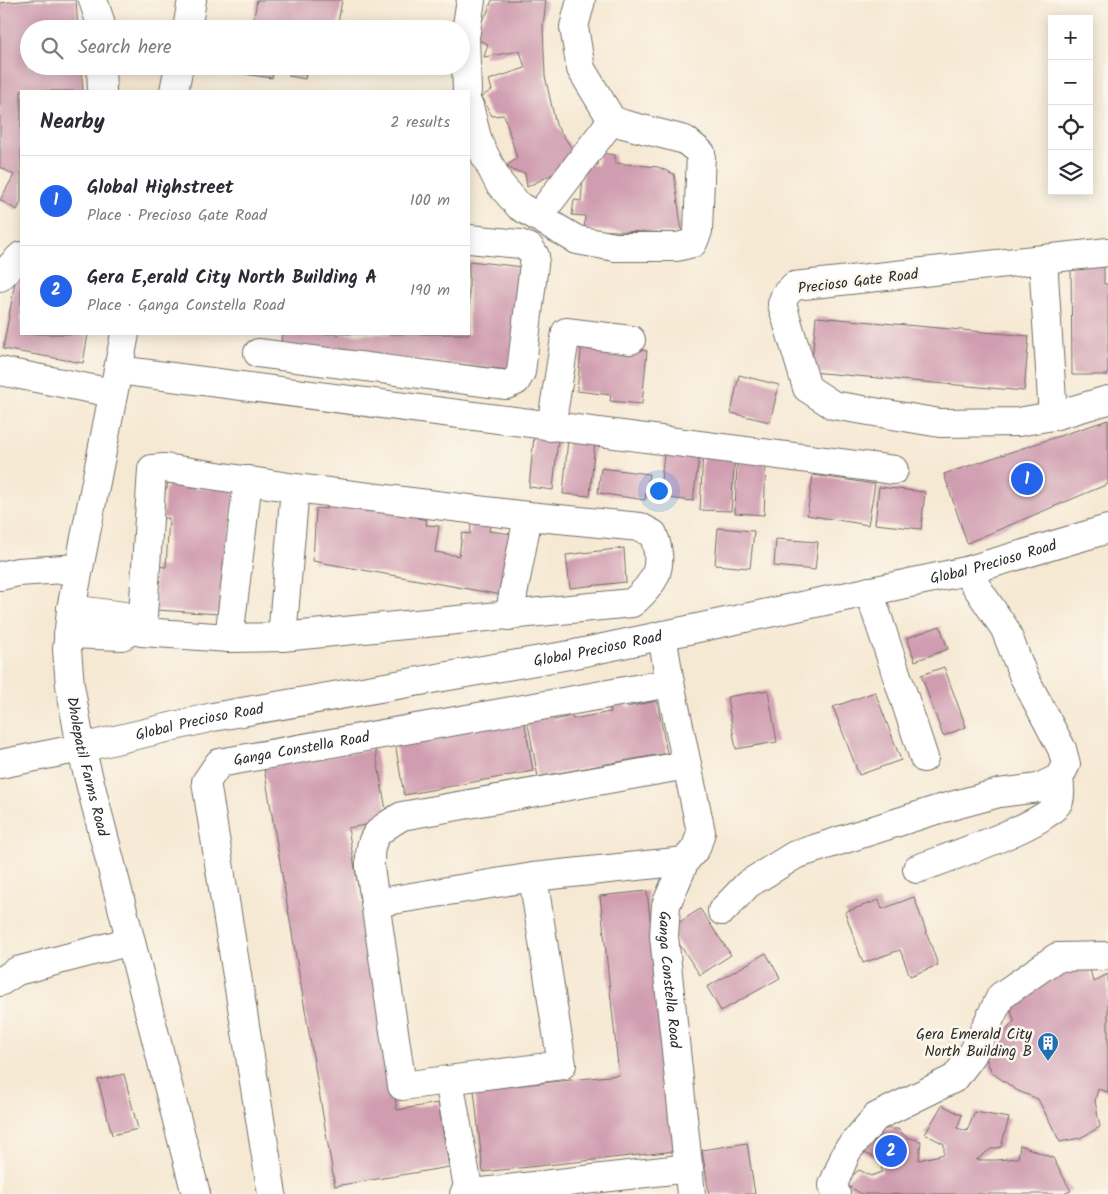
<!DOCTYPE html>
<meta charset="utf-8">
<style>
:root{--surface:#fff;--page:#f2f2f3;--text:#2b2b33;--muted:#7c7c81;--line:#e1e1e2;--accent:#2563eb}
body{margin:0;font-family:Kalam,sans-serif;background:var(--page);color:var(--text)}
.controls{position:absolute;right:15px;top:15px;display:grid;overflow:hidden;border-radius:0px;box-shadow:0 2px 12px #0003}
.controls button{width:45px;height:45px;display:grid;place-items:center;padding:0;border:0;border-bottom:1px solid var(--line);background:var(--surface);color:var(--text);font:25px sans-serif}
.you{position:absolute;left:658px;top:490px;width:18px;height:18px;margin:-12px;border:4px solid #fff;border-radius:50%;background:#1a73e8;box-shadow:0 0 0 8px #1a73e833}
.badge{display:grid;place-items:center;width:32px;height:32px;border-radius:50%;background:var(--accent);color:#fff;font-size:16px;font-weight:700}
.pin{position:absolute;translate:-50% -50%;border:2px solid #fff;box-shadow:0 1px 5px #0006}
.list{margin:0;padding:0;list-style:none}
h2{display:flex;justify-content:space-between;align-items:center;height:65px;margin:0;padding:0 20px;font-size:21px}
h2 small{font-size:16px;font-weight:400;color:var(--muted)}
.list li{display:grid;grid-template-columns:32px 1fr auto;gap:15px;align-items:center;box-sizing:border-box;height:90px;padding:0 20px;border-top:1px solid var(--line)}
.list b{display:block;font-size:19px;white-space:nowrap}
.list p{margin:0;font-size:16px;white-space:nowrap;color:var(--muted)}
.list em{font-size:16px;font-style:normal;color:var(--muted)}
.icon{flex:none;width:28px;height:28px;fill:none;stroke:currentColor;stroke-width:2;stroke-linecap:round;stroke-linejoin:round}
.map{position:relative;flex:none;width:1108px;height:1194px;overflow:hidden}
.search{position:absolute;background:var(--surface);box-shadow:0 2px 12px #0003;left:20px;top:20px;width:450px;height:55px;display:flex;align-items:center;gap:12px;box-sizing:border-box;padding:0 18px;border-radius:28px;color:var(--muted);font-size:19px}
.panel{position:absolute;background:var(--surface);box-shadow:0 2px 12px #0003;left:20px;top:90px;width:450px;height:245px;border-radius:0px}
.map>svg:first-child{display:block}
.building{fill:#d09db0}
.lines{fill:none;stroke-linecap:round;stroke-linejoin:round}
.minor-casing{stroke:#726e66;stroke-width:30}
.minor{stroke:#fff;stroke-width:28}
.labels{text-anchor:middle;stroke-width:5;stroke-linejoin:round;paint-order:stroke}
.street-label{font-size:15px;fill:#2b2b2b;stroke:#fbf7ec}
.poi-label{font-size:15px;fill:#2b2b2b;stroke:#fbf7ec;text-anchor:end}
</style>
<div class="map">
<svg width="1108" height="1194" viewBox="0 0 1108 1194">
<rect width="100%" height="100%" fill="#fbf7ec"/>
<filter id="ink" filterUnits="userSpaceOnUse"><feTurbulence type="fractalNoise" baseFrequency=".02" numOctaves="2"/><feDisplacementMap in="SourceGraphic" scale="10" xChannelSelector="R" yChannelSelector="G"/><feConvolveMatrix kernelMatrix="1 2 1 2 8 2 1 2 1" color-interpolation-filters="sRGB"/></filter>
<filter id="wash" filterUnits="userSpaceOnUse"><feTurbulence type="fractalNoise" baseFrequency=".0096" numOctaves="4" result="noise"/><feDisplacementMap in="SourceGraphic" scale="20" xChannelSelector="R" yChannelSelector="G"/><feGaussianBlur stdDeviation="1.12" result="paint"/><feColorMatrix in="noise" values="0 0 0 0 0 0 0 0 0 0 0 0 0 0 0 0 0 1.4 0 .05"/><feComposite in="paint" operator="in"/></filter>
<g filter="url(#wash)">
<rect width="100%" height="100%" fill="#f6e9d4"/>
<g id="blocks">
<path class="building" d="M 33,0 L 76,0 L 78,29 L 29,29 L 29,66 L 81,66 L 83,91 L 21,91 L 21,202 L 17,210 L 0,200 L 14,175 L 0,167 L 0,3 Z
M 257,0 L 342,0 L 337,29 L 252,29 Z
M 492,0 L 546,0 L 543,27 L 545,76 L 556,125 L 573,150 L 576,162 L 527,187 L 525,173 L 514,171 L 507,166 L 517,158 L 504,115 L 492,116 L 481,97 L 492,90 L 489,80 L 525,68 L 520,51 L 484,57 L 488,44 L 476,39 L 477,27 L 487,13 Z
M 246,66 L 274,66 L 272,78 L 244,74 Z
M 290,66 L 307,66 L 305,79 L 289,76 Z
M 599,153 L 615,155 L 615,163 L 658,167 L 674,174 L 682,233 L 584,230 L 585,216 L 572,215 L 574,200 L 581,201 L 584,164 L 598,165 Z
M 469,261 L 523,267 L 509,370 L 281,344 L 282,334 L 469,334 Z
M 1104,262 L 1104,284 L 1108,284 L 1108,375 L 1072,375 L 1071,263 Z
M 17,271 L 21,272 L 21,334 L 88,334 L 83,363 L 3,349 Z
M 816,317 L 1029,336 L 1024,391 L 811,372 Z
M 582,340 L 647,351 L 642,404 L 610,401 L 611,395 L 577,391 Z
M 739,375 L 779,385 L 770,422 L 731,413 Z
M 1108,420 L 1108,484 L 967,543 L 944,474 Z
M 534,436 L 558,438 L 553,490 L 529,487 Z
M 568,438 L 595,440 L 590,496 L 563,494 Z
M 665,445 L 700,449 L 693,501 L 659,497 Z
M 703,452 L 735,454 L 731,511 L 700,510 Z
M 737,462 L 766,463 L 764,515 L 735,513 Z
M 601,468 L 649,474 L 645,500 L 598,493 Z
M 813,475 L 875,484 L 868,525 L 807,515 Z
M 168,481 L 190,483 L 190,488 L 212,489 L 212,484 L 235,486 L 220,614 L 156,610 L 155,566 L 166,567 L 169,518 L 163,518 L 165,489 L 167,489 Z
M 879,487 L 925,492 L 921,529 L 875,524 Z
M 329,498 L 418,511 L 417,518 L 427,520 L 426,525 L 439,526 L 435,552 L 459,556 L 462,533 L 470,534 L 472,518 L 491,521 L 489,531 L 512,534 L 507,596 L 313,561 L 316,508 L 327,509 Z
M 718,528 L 754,531 L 750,568 L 715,565 Z
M 776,539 L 818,542 L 815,570 L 774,566 Z
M 624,548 L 626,582 L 570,588 L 566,555 Z
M 940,626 L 948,649 L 915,661 L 907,638 Z
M 944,667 L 966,727 L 943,736 L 921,675 Z
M 768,690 L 777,742 L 736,749 L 727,697 Z
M 875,692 L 901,760 L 859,775 L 833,707 Z
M 657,701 L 667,753 L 538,777 L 527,719 L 554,714 L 555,720 L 572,716 L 572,719 L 611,712 L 610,706 L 625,703 L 626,707 Z
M 524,718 L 533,771 L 404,795 L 394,737 Z
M 375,749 L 388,821 L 348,828 L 397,1110 L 438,1103 L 449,1167 L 335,1186 L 264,768 Z
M 647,891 L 676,1151 L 483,1172 L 474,1090 L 619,1075 L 600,896 Z
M 914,897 L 938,965 L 910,976 L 900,950 L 863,963 L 845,912 L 879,900 L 882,909 Z
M 700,909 L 731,955 L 700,975 L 669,929 Z
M 766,953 L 780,978 L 721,1011 L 707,987 Z
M 1089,964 L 1093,982 L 1108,974 L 1108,1092 L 1098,1089 L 1095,1101 L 1100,1127 L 1080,1138 L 1060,1142 L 1038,1099 L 1018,1091 L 992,1073 L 983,1051 L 994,1031 L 1006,1031 L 1014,1021 L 1011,1010 L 1017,994 L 1043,974 Z
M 124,1074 L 138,1129 L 112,1135 L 98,1080 Z
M 942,1105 L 962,1115 L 957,1128 L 967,1131 L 975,1112 L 1009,1118 L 1001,1147 L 991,1149 L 976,1160 L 996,1160 L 1018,1158 L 1020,1145 L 1053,1158 L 1071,1191 L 1063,1194 L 862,1194 L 843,1183 L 859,1170 L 871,1176 L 882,1172 L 881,1160 L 862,1152 L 873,1134 L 885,1129 L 898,1129 L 906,1137 L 921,1141 L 919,1160 L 944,1154 L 944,1144 L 925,1134 Z
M 747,1143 L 755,1194 L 709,1194 L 702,1150 Z"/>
</g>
</g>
<g filter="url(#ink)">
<use href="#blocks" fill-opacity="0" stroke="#726e66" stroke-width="1"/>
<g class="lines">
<g class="minor-casing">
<g id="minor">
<path d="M 93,0 L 100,21 L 100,29"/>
<path d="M 187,29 L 192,0"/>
<path d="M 101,66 L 102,91"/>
<path d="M 174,91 L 179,66"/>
<path d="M 467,91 L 465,37 L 471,0"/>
<path d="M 469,106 L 478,142 L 499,183 L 519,206 L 577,240 L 615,247 L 677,247 L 693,243 L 698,231 L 701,153 L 685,140 L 623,124 L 612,120"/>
<path d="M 538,217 L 612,120 L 581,69 L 574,27 L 581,0"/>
<path d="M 1108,252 L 794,286 L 785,295 L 782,304 L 807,388 L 833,405 L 940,423 L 1018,422 L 1053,416 L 1108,400"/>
<path d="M 1043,260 L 1053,416"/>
<path d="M 0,277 L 21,256"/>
<path id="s1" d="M 125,334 L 71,609 L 67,650 L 70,685 L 81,748 L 196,1194"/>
<path d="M 258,353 L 506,385 L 516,381 L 521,372 L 535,256 L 530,248 L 520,244 L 469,239"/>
<path d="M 118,370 L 894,470"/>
<path d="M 0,371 L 113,393"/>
<path d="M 551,427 L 566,332 L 631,340"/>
<path d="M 0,576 L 18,572 L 79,568"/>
<path d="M 869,591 L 924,758"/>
<path d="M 71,609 L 124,616 L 132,630"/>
<path d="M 509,616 L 528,516"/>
<path d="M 68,634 L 122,636 L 132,630 L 142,632 L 229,638 L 282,637 L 632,603 C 657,582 665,565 653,534 L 640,527 L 528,516 L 295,488 L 165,468 L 152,469 L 142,632"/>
<path d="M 282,637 L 295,488"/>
<path d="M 229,638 L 248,480"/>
<path id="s2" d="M 670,683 L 701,832 L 696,848 L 685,861 L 666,905 L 664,936 L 691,1194"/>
<path id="s3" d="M 0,764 L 81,748 L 213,717 L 575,654 L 966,571 L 1108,529"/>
<path d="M 917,869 C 944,859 1050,824 1059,801 C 1061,795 1060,785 1059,778"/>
<path d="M 533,877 L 562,1065 L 402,1086 L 370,868 C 369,836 375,832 402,816 L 687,765"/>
<path d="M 375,903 L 533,877 L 685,861"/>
<path d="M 722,911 L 748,884 L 795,855 L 933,811 L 999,793 L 1038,788 L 1059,778 L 1066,764 L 1062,749 L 1024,677 L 1005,629 L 966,571"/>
<path d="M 0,982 L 17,971 L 131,941"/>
<path d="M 449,1080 L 469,1193"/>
<path id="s4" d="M 272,1194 L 206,782 L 219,763 L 670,683 L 662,635"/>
<path d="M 464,1194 L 689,1168"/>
<path d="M 836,1194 L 833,1185 L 847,1151 L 876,1117 L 955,1078 L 972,1055 L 1001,996 L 1057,957 L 1108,956"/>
</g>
</g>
<use href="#minor" class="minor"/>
</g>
</g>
<defs>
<g id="building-pin" transform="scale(1.125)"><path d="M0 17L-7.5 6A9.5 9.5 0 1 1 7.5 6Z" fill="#1f6fb2" stroke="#fbf7ec"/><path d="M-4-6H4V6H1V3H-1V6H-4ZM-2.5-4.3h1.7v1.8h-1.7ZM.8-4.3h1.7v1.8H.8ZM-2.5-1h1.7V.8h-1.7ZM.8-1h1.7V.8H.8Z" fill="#fff"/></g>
</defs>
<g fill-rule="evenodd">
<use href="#building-pin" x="1048" y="1043"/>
</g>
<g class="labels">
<g class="street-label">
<text transform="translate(858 281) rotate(-7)" y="5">Precioso Gate Road</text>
<text dy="5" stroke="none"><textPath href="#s3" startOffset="1014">Global Precioso Road</textPath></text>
<text dy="5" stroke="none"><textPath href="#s3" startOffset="609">Global Precioso Road</textPath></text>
<text dy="5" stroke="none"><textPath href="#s3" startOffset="204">Global Precioso Road</textPath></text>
<text dy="5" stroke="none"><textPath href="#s4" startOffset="524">Ganga Constella Road</textPath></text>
<text dy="5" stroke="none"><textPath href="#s1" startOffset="440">Dholepatil Farms Road</textPath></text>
<text dy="5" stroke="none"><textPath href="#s2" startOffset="309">Ganga Constella Road</textPath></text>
</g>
<g class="poi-label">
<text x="1032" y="1039">Gera Emerald City<tspan x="1032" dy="17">North Building B</tspan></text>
</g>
</g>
</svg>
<div class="controls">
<button>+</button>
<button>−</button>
<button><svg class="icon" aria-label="locate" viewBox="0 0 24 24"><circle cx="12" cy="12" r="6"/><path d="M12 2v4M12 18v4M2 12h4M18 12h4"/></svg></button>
<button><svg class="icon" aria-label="layers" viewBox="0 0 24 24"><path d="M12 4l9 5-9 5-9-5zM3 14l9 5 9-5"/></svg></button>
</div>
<div class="you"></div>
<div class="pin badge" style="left:1027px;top:479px">1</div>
<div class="pin badge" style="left:891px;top:1151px">2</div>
<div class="search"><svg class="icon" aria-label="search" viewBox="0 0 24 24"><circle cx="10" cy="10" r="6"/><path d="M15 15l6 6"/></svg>Search here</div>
<section class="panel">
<h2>Nearby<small>2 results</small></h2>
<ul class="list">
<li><span class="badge">1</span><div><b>Global Highstreet</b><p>Place · Precioso Gate Road</p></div><em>100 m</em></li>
<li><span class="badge">2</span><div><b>Gera E,erald City North Building A</b><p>Place · Ganga Constella Road</p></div><em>190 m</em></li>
</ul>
</section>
</div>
